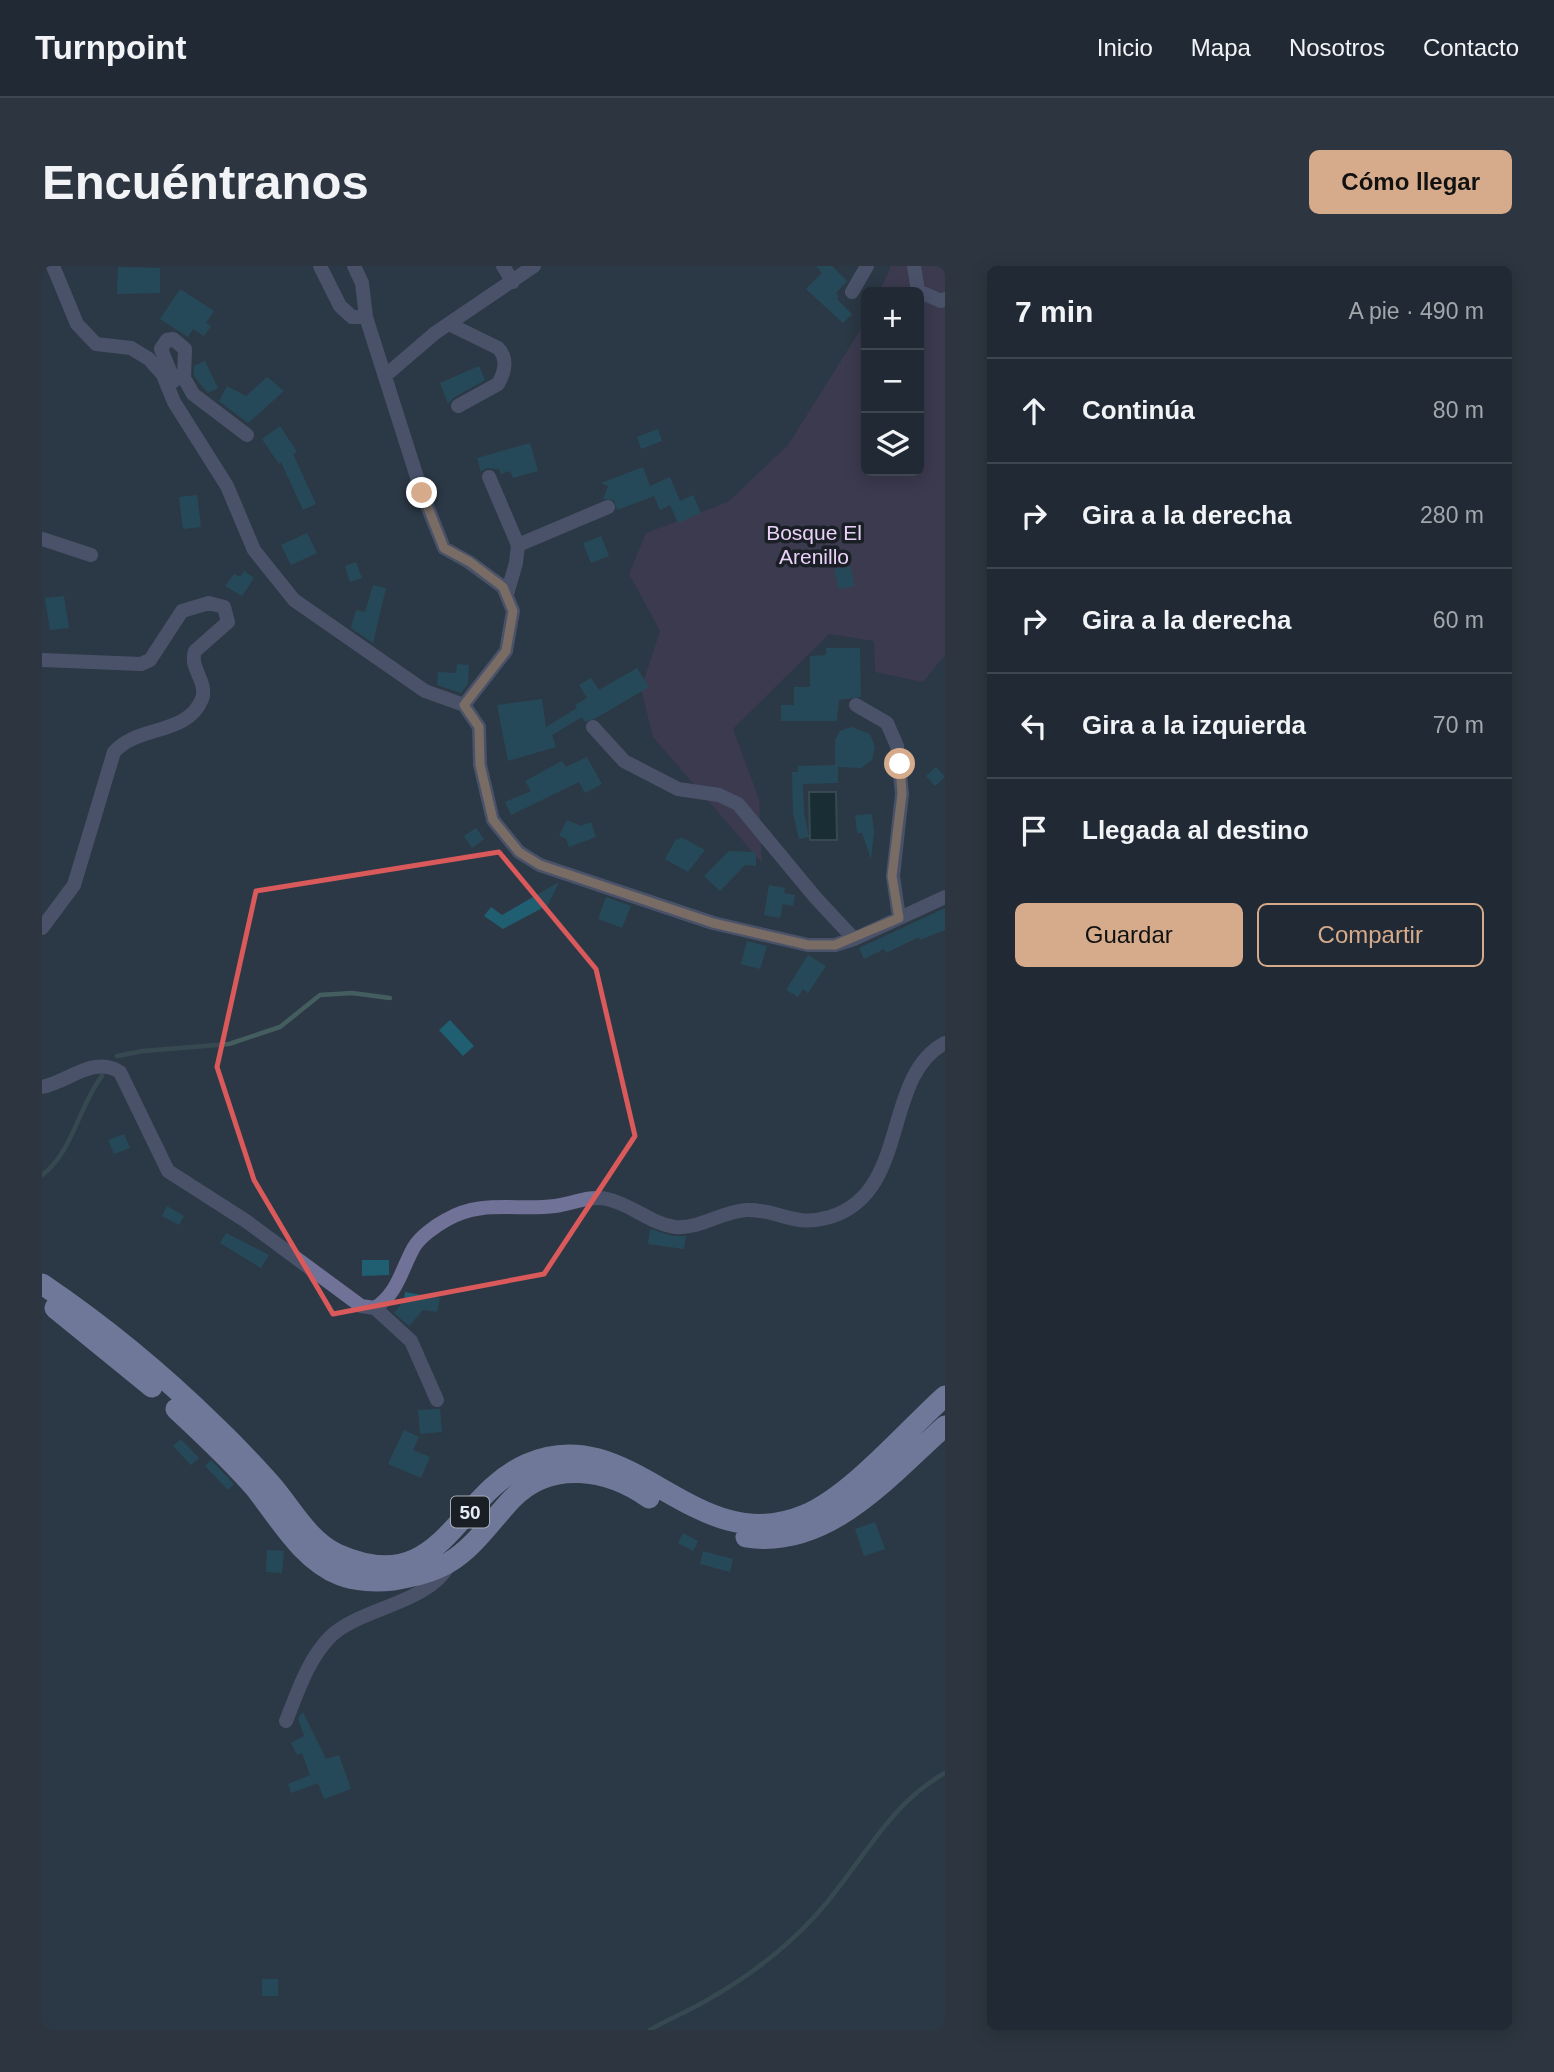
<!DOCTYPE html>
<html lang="es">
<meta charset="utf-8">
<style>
:root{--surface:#212a34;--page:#2d3640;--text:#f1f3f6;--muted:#a2a7ac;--line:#3e464f;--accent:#d6ab8b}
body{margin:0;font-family:Arial,sans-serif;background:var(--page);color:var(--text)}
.controls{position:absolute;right:21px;top:21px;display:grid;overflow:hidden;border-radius:10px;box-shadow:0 4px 18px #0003}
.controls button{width:63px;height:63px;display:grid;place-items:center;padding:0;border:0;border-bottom:2px solid var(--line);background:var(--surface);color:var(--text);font:35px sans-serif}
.stop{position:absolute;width:21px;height:21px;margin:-16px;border:5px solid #d6ab8b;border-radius:50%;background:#fff}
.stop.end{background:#d6ab8b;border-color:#fff;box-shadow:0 2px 7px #0008}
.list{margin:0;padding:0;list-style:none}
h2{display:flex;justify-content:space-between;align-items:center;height:91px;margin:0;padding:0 28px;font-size:30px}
h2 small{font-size:23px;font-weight:400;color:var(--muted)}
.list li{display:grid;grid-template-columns:46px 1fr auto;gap:21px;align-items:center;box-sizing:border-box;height:105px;padding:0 28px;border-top:2px solid var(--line)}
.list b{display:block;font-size:26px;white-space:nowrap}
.list em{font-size:23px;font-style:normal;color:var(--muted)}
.actions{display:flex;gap:14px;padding:21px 28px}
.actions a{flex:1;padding:16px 0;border:2px solid var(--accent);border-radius:10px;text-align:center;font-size:24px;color:var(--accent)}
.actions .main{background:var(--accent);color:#111}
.icon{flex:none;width:38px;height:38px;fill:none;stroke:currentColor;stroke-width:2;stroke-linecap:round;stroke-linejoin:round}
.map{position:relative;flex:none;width:903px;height:1764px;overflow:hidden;border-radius:10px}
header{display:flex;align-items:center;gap:42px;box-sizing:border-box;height:98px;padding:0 35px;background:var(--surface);border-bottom:2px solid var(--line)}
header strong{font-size:33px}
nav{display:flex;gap:38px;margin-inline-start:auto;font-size:24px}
.intro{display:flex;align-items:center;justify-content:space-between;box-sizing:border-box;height:168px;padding:0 42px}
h1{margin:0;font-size:49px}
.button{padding:18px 32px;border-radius:10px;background:var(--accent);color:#111;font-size:24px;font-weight:700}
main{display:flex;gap:42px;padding:0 42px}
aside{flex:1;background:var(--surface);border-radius:10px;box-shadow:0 4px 18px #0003}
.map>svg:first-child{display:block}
.green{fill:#503c5c}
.water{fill:#00211f;stroke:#445e5f;stroke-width:2}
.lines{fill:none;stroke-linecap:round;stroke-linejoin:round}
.stream{stroke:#445e5f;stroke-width:4.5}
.building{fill:#205e71}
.minor{stroke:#707297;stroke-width:14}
.highway{stroke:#c4c6fe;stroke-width:21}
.route{stroke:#d6ab8b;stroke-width:9}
.marked{fill:none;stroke:#da595b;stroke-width:5;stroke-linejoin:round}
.labels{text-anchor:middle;stroke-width:7;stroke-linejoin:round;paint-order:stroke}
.shield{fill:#191f25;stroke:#a7aeb7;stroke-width:2}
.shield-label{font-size:19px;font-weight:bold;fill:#e4ecf5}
.park-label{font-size:21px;fill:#ead1f9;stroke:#191f25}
</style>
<header>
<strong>Turnpoint</strong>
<nav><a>Inicio</a><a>Mapa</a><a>Nosotros</a><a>Contacto</a></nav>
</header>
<div class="intro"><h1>Encuéntranos</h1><a class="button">Cómo llegar</a></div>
<main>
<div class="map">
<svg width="903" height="1764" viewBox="0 0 903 1764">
<rect width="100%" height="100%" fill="#2c3845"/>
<path class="green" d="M 849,0 L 903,0 L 903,389 L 881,416 L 833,406 L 832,375 L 787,368 L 691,463 L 717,533 L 720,597 L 611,471 L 599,423 L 618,365 L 587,308 L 604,267 L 686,236 L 746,179 L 824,55 L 824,205 L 877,205 L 877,26 L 837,26 Z"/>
<path class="water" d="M 767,526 L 794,526 L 795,574 L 768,574 Z"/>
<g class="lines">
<path class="stream" d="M 75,790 L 101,785 L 187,778 L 238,761 L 278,729 L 310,727 L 348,732
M 0,909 C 31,886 37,839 60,810
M 608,1764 C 624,1754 643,1747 660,1737 C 702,1714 742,1684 774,1649 C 818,1601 845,1539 903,1507"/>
</g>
<path class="building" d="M 774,0 L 790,0 L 805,15 L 794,27 L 797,30 L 795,33 L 810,48 L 801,57 L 764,23 L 780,7 Z
M 76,1 L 118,2 L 118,27 L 75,28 Z
M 138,23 L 172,45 L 164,57 L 169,60 L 162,70 L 151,63 L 146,71 L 118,53 Z
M 163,95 L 176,122 L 166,127 L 152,110 L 152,100 Z
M 437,100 L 443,114 L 411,132 L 406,138 L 398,117 Z
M 225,111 L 242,125 L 206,157 L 177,135 L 185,120 L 204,130 Z
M 238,160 L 255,186 L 251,188 L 274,238 L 261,244 L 239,196 L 237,198 L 220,173 Z
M 616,163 L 620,175 L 599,183 L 595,171 Z
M 488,177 L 496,205 L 471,212 L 468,205 L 459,208 L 457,203 L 444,202 L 439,206 L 435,192 Z
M 601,201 L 608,220 L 628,211 L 638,235 L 651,229 L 659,247 L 636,257 L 628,239 L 618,244 L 612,230 L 575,244 L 572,234 L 561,233 L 566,220 L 559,217 Z
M 155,229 L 159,261 L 141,263 L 137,231 Z
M 265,267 L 275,287 L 249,299 L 239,279 Z
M 559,270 L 567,290 L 549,297 L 541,277 Z
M 314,296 L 320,312 L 308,316 L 303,300 Z
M 808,300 L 813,320 L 797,323 L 792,303 Z
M 202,305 L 212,312 L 200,330 L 183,320 L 192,308 L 198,311 Z
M 331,319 L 344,322 L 331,377 L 309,362 L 314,344 L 323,346 Z
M 22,330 L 27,362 L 8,364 L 3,332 Z
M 784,382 L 818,382 L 819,431 L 797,434 L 795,455 L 739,455 L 739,439 L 752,439 L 752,421 L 768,421 L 768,390 L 784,389 Z
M 415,398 L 427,399 L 426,418 L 419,427 L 395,419 L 396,406 L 414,407 Z
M 595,402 L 607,421 L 554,452 L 543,456 L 540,451 L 510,469 L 514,481 L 466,495 L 455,439 L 500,433 L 504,461 L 535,442 L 533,439 L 545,432 L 537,419 L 549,412 L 557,424 Z
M 809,461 L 828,468 L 833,481 L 830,494 L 819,502 L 796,501 L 796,517 L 761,518 L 762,547 L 767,571 L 757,573 L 751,547 L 750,506 L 756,506 L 756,500 L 793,499 L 793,474 L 798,465 Z
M 545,491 L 560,518 L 543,527 L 537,516 L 469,549 L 463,536 L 489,525 L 483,515 L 520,495 L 524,501 Z
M 894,501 L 903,511 L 893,520 L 884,510 Z
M 830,548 L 832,566 L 829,593 L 820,567 L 815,567 L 813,549 Z
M 525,554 L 539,560 L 549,556 L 554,571 L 527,581 L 524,573 L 517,570 Z
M 434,562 L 442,573 L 430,582 L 422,570 Z
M 639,571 L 663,584 L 646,606 L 623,593 L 634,573 L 637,574 Z
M 687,585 L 714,586 L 714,600 L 703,599 L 678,625 L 662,610 Z
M 517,616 L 506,639 L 461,663 L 442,650 L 449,641 L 460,649 Z
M 727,619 L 743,622 L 742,627 L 753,629 L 751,640 L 741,638 L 738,652 L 722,649 Z
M 564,631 L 589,640 L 580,662 L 556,653 Z
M 903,642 L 903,664 L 878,674 L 877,671 L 844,687 L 842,683 L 822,693 L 817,682 Z
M 705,675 L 725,680 L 718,703 L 699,698 Z
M 766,689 L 784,700 L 766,727 L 761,723 L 756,731 L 744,724 Z
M 408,754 L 432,780 L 421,790 L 397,764 Z
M 82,868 L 88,882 L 72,888 L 66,874 Z
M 125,940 L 142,950 L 137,959 L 120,950 Z
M 608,963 L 631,970 L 644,970 L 642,983 L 606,978 Z
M 184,967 L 227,989 L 219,1002 L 178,977 Z
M 320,994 L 347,994 L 347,1009 L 320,1010 Z
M 363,1026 L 398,1032 L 395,1046 L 381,1044 L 367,1060 L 352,1047 L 362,1034 Z
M 398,1143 L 400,1166 L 378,1168 L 376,1144 Z
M 362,1164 L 377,1171 L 371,1184 L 388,1191 L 379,1212 L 346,1198 Z
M 139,1173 L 157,1192 L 149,1199 L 131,1180 Z
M 169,1194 L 192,1218 L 186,1224 L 163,1200 Z
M 833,1256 L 843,1283 L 822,1290 L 813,1263 Z
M 641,1267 L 656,1275 L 651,1285 L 636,1277 Z
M 225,1284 L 242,1285 L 240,1307 L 224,1306 Z
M 661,1285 L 691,1293 L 688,1306 L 658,1298 Z
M 261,1446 L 284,1493 L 297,1489 L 309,1523 L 282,1533 L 276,1517 L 249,1527 L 246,1518 L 268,1509 L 260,1487 L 255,1489 L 249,1477 L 262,1470 L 256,1452 Z
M 220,1713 L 236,1713 L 236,1730 L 220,1730 Z"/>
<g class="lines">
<path class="minor" d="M 11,0 L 35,58 L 54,78 L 89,82 L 107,93 L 121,109 L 132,136 L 185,220 L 212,284 L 252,334 L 383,425 L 422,439 L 437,461 L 438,499 L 451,554 L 477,586 L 498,599 L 671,657 L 766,679 L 793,679 L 812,673 L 903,631
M 278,0 L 298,40 L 310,51 L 324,51
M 312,0 L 320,17 L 324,51 L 380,227 L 402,282 L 427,296 L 461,321 L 471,345 L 464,385 L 422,439
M 461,0 L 471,16
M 872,0 L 876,25 L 899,35 L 903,33
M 810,26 L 825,0
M 407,58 L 456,82 C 466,92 463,106 456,118 L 416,140
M 344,109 L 393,67 L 492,0
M 132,115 L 119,83 L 125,74 L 131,73 L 143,83 L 142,112 L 151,128 L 205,169
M 447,211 L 476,279
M 0,273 L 49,289
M 465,328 L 474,297 L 476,279 L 566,241
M 0,394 L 99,398 L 108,394 L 140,345 L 167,337 L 182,341 L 186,356 L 153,385 C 147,403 166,415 160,433 C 145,470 95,459 72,486 L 32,619 L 0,662
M 814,439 L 845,457 L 855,480 L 860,528 L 851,610 L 857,652
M 551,461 L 582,495 L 636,523 L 677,529 L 696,538 L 773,631 L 812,673
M 0,821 C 26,816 52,789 78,806 L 126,905 L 204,955 L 319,1040 L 333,1042 C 356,1027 359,1004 372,981 C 378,971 393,960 404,954 C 439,933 475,945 513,940 C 530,938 547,929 565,933 C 589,938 609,958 633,961 C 659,963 680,945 705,944 C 737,943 750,962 788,951 C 869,926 839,811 903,777
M 333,1042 L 369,1075 L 395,1134
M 244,1455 C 256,1425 266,1393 289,1370 C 319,1342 387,1337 407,1299"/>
<path class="highway" d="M 0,1018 C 62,1060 119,1107 172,1159 C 191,1177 209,1196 227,1216 C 248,1239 265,1274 295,1288 C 400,1335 412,1230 485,1198 C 589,1152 652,1296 763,1249 C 810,1229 864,1165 903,1130
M 13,1042 L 110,1121
M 134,1143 C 161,1168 189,1194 213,1222 C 237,1252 260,1294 298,1309 C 313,1315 335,1316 351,1314 C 371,1311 389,1307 406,1297 C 432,1282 450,1254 470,1233 C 509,1193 566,1203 607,1232
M 704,1271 C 786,1284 847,1210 903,1160"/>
</g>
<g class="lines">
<path class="route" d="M 380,227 L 402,282 L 428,296 L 461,321 L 471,345 L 464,385 L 422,439 L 437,461 L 438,499 L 451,554 L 477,586 L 498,599 L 671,657 L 766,679 L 793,679 L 857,652 L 850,610 L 860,528 L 858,498"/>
</g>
<path d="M0 0H903V1764H0ZM 457,586 L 554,703 L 593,870 L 502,1008 L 291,1048 L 212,914 L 175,801 L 214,625 Z" fill="#2c3845" fill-opacity=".55" fill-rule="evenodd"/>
<path class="marked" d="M 457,586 L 554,703 L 593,870 L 502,1008 L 291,1048 L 212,914 L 175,801 L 214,625 Z"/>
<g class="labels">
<rect class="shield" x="409" y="1230.5" width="38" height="31" rx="5"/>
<g class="shield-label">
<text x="428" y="1253">50</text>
</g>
<g class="park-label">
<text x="772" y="274">Bosque El<tspan x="772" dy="24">Arenillo</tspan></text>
</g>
</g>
</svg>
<div class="controls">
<button>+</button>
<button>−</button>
<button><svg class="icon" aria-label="layers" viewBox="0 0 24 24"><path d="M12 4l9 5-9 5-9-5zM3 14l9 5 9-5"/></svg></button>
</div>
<div class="stop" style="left:858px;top:498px"></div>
<div class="stop end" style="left:380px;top:227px"></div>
</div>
<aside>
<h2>7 min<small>A pie · 490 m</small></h2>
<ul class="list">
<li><svg class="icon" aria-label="ahead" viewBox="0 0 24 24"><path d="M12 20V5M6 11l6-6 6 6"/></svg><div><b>Continúa</b></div><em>80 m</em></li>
<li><svg class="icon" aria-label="right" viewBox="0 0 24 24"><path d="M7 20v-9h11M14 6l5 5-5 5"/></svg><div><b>Gira a la derecha</b></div><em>280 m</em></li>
<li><svg class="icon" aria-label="right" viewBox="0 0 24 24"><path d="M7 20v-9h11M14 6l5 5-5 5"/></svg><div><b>Gira a la derecha</b></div><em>60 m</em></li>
<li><svg class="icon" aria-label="left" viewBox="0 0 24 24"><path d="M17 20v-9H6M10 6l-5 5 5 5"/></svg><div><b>Gira a la izquierda</b></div><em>70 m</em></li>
<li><svg class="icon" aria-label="arrive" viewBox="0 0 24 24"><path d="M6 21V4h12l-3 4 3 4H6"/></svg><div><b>Llegada al destino</b></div></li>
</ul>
<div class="actions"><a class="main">Guardar</a><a>Compartir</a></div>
</aside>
</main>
